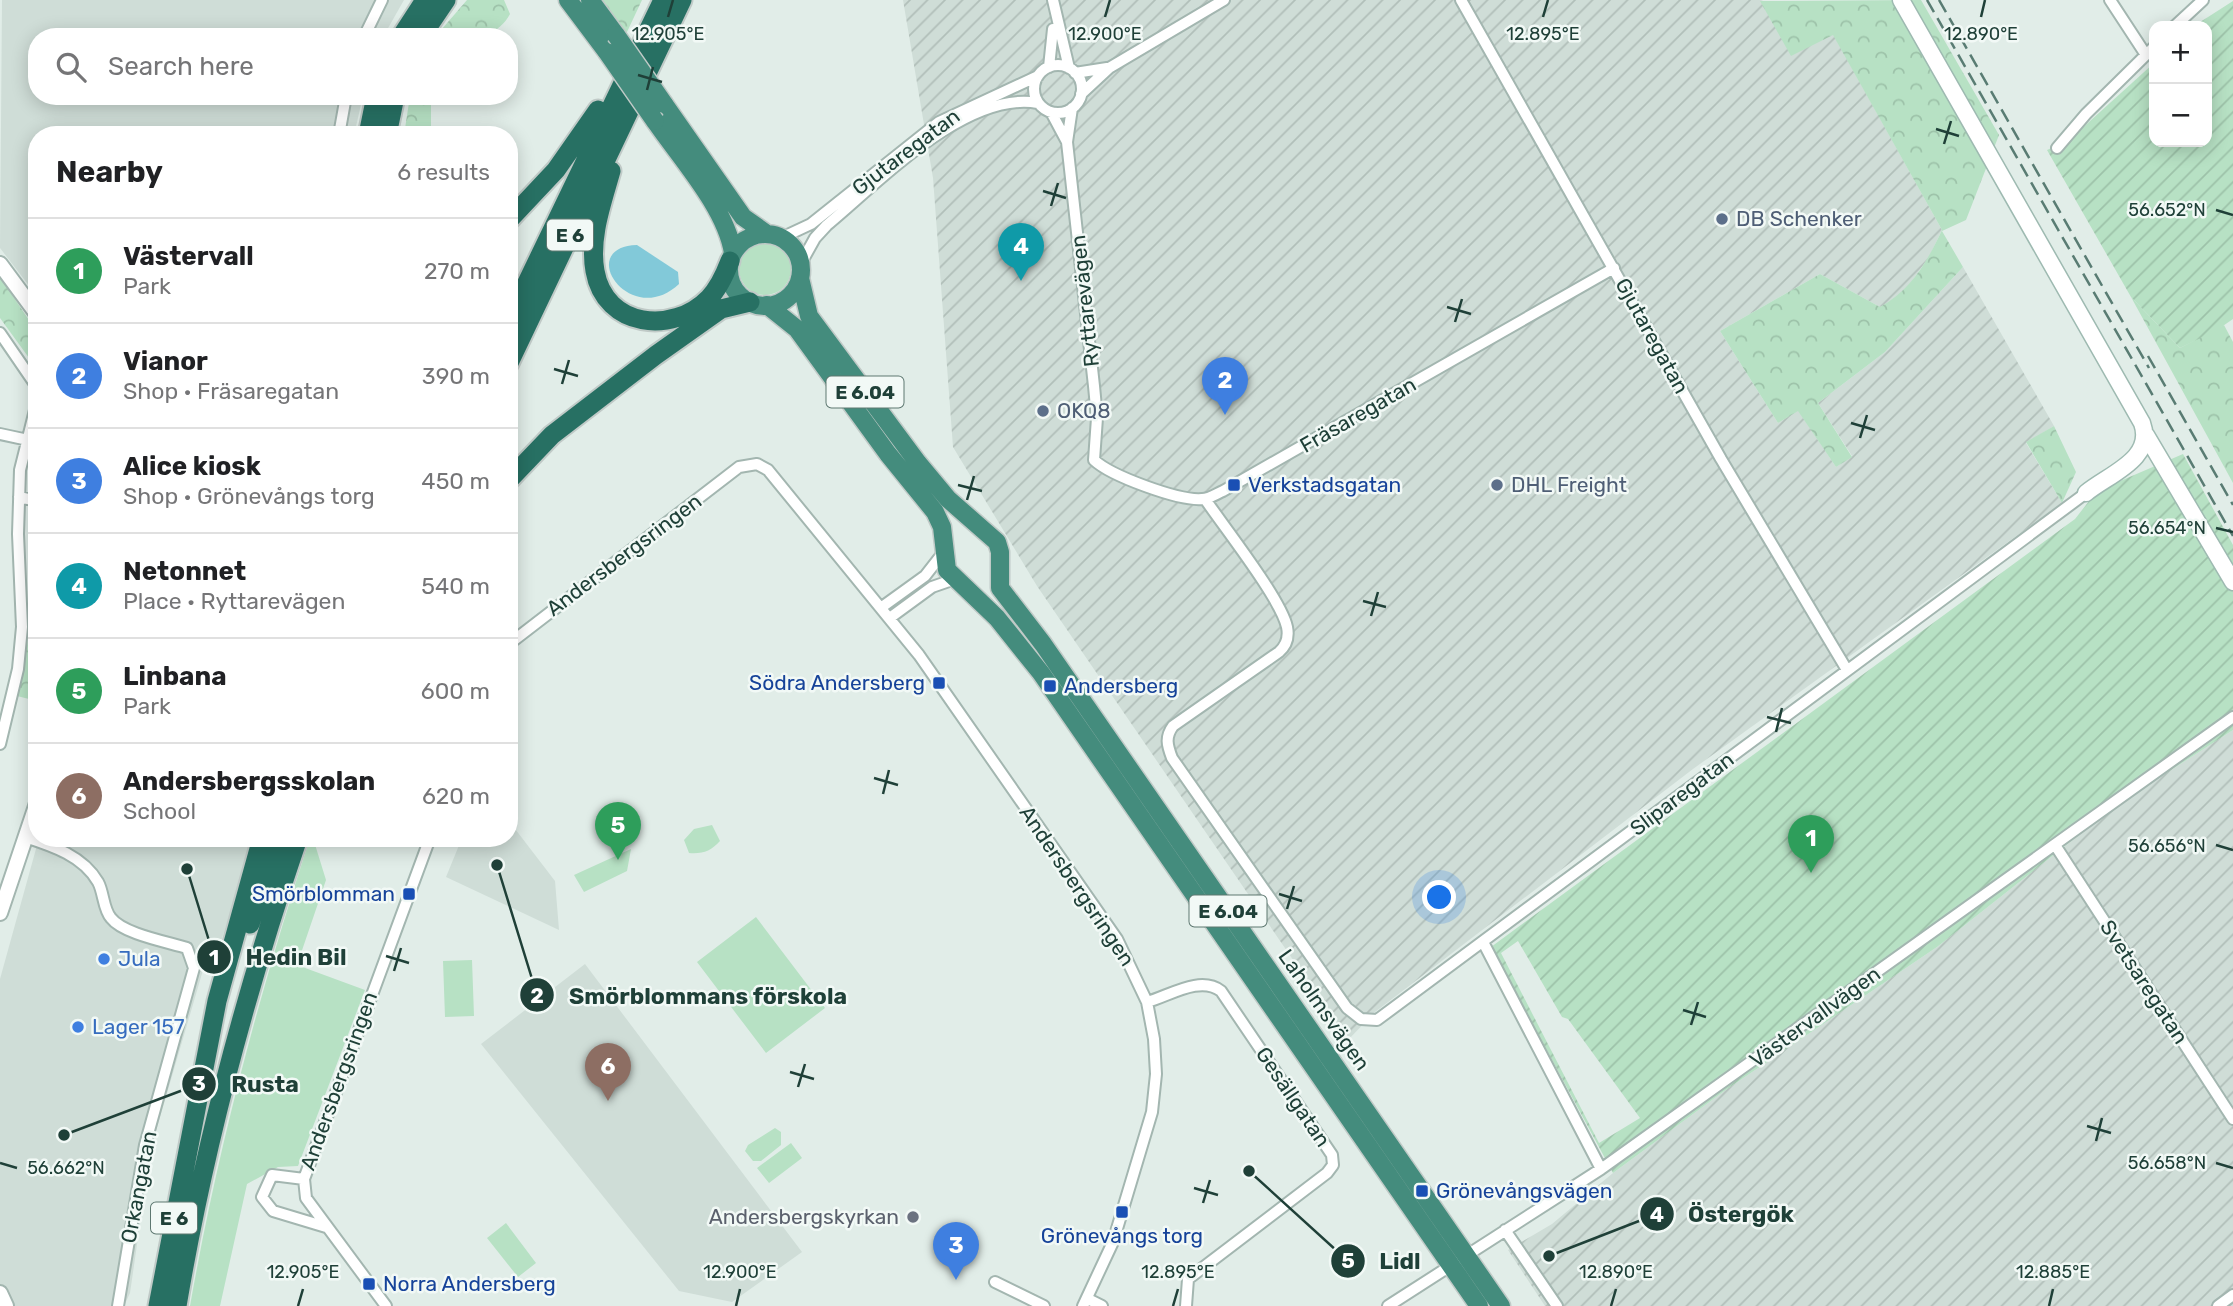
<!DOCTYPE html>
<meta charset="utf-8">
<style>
:root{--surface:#fff;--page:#f6f6f6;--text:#202124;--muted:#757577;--line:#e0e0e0;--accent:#844b36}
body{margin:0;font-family:Rubik,sans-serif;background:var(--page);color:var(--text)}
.controls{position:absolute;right:21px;top:21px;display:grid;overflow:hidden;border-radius:14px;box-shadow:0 4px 18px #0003}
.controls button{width:63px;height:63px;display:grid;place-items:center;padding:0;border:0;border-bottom:2px solid var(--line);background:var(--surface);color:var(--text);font:35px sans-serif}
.you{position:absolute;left:1440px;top:898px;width:24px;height:24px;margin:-18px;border:5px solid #fff;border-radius:50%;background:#1a73e8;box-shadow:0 0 0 10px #1a73e833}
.badge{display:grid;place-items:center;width:46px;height:46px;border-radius:50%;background:var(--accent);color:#fff;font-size:23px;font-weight:700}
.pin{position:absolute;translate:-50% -58px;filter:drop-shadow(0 2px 4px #0008)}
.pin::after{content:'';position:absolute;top:37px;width:24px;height:21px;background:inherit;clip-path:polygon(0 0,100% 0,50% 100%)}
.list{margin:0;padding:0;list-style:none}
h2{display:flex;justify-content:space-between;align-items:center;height:91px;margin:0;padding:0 28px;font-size:30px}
h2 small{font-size:23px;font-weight:400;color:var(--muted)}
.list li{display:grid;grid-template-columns:46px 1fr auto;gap:21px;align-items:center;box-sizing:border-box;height:105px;padding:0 28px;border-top:2px solid var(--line)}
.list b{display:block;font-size:26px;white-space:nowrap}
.list p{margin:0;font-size:23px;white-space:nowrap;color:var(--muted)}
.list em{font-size:23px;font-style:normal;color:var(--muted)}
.icon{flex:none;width:38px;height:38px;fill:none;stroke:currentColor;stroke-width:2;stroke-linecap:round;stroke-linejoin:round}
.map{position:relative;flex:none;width:2233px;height:1306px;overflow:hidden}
.search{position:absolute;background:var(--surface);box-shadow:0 4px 18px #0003;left:28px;top:28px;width:490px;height:77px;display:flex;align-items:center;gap:18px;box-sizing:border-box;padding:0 24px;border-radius:28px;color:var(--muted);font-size:26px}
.panel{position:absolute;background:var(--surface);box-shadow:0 4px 18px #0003;left:28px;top:126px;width:490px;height:721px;border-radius:28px}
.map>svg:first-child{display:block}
.built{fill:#cfddd7}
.industrial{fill:url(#industrial-furrows)}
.green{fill:#b7e1c4}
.forest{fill:url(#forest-crowns)}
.garden{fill:url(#garden-furrows);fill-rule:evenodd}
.water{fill:#82c9d9}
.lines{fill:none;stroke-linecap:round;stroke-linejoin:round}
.minor-casing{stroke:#a3b6b0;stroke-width:14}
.tertiary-casing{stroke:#a3b6b0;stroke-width:18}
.secondary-casing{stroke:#9ebab1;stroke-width:19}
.trunk-casing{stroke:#c0cac7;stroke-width:21}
.motorway-casing{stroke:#c0cac7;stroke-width:23}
.minor{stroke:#fff;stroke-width:10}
.tertiary{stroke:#fff;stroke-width:14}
.secondary{stroke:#fff;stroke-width:16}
.trunk{stroke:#448c7d;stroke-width:18}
.motorway{stroke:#277063;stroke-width:19}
.rail{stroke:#597c73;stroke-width:2.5;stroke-dasharray:14 7;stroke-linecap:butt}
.trunk-bridge-casing{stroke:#c0cac7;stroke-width:21;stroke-linecap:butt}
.trunk-bridge{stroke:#448c7d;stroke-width:18}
.ticks{fill:none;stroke:#1f4038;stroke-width:2.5}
.service-dot{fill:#5c6f8a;stroke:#f2f9f6;stroke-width:2.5}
.transit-dot{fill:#1a4fb4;stroke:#f2f9f6;stroke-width:2.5}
.shop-dot{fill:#3f7fe0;stroke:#f2f9f6;stroke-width:2.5}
.worship-dot{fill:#6b7280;stroke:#f2f9f6;stroke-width:2.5}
.labels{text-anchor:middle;stroke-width:5;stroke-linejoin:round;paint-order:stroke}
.shield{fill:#f2f9f6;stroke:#5e7871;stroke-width:2}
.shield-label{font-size:19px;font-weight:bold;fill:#1f4038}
.street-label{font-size:21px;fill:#1f4038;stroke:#f2f9f6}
.service-label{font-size:21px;fill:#4e5e75;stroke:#f2f9f6;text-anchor:start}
.transit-label{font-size:21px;fill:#164399;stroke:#f2f9f6;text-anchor:start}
.shop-label{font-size:21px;fill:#366cbe;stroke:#f2f9f6;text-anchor:start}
.worship-label{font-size:21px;fill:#5b616d;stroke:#f2f9f6;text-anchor:end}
.ticks-label{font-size:18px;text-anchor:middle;fill:#1f4038;stroke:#f2f9f6;stroke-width:5;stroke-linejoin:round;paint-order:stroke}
.leader{fill:none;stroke:#1f4038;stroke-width:2.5}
.callout-dot{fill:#1f4038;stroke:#f2f9f6;stroke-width:2.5}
.mark-label{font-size:21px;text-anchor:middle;font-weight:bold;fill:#fff}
.callout-label{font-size:23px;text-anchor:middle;font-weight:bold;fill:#1f4038;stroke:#f2f9f6;stroke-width:5;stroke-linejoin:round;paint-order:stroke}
</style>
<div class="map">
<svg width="2233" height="1306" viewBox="0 0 2233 1306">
<defs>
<pattern id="industrial-furrows" width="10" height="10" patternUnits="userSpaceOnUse" patternTransform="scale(1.75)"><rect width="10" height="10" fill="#cfddd7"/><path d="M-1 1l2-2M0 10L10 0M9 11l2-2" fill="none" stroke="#b1bfb9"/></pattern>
<pattern id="forest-crowns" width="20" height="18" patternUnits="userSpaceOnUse" patternTransform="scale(1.75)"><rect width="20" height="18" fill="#b7e1c4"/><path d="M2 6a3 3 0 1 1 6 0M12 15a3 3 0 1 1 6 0" fill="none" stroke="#9dc2a9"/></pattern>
<pattern id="garden-furrows" width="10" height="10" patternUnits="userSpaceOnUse" patternTransform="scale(1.75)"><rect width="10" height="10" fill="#b7e1c4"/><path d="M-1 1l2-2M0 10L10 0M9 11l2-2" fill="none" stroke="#9dc2a9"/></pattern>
</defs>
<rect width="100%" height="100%" fill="#e1ede8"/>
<path class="built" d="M 2,0 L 404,0 L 383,37 L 37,37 L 37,96 L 363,96 L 354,135 L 37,135 L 37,296 L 0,248 Z
M 509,821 L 555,881 L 559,930 L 446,877 L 462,838 L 509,838 Z
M 39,838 L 254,838 L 217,954 L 208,953 L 151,1148 L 130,1293 L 124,1306 L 0,1306 L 0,979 Z
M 585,964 L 802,1252 L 732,1302 L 679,1291 L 481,1044 Z"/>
<path class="industrial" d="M 903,0 L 1761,0 L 1833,34 L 1942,230 L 1929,257 L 1902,295 L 1880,307 L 1820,274 L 1720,331 L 1778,423 L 1798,410 L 1836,467 L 1852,456 L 1818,403 L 1885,352 L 1963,267 L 2054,426 L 2026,443 L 2062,503 L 1693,769 L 1375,1012 L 1348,1040 L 1037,586 L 953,447 L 933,178 Z
M 2233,730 L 2233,1306 L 1545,1306 L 1508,1250 L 1552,1224 L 1613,1173 L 1727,1089 L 1937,947 L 2117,805 Z"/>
<path class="green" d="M739 269a26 26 0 1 1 52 0a26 26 0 1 1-52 0Z
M 712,825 L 720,841 C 711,851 703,854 689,853 L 684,840 L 694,829 Z
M 310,838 L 313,838 L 326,880 L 297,965 L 365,990 L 298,1166 L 278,1167 L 247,1184 L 220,1306 L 190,1306 C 218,1147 260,991 310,838 Z
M 631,849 L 627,871 L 584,892 L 574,875 Z
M 756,917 L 825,1008 L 766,1053 L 697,962 Z
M 472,960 L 474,1016 L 445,1017 L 443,961 Z
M 775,1128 L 781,1132 L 781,1145 L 761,1161 L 753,1161 L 745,1151 L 748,1145 Z
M 791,1143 L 802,1158 L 769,1183 L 757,1168 Z
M 506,1223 L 536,1263 L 518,1277 L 487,1238 Z"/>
<path class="forest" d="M 467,0 L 504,0 L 510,14 C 494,43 465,37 435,37 Z
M 602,0 L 642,0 L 627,32 L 626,32 Z
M 1921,0 L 1999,135 L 1966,220 L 1942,231 L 1963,267 L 1885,352 L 1818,403 L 1852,457 L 1836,467 L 1798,411 L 1778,423 L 1720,331 L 1820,274 L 1880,307 C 1911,290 1927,262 1942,230 L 1833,35 L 1791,56 L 1760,1 Z
M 410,96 L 431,96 L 431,135 L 404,135 Z
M 0,277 L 37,332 L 37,369 L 0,318 Z
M 2131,297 L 2180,348 L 2224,325 L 2233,342 L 2233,483 Z
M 2054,426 L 2076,472 L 2062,503 L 2026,442 Z
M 37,587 L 37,701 L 17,696 L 30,630 L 28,591 Z"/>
<path class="garden" d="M 2233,1 L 2233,319 L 2217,330 L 2180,348 L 2131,297 L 2047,150 L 2068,141 L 2154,63 L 2154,142 L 2207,142 L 2207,26 L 2194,26 Z
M 2183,454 L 2233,545 L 2233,730 L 2117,805 L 1937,947 L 1727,1089 L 1613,1173 L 1491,947 L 2075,519 L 2097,491 ZM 1518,941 L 1562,1017 L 1568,1019 L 1640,1118 L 1599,1143 L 1501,953 Z"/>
<path class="water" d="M 637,245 L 678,272 L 679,284 C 630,330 574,247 637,245 Z"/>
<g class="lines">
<g class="minor-casing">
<path id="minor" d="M 1053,0 L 1069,68
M 1461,0 L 1721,459 L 1847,670
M 2110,0 L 2146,55
M 2175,26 L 2203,0
M 364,37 L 382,0
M1034 89a24 24 0 1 1 48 0a24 24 0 1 1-48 0Z
M 1049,67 L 1053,29
M 1075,73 L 1107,68
M 1081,94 L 1109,68 L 1224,0
M 1072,108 L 1067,142 L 1094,386 L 1097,418 L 1094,460 C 1111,476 1179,501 1202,499 C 1209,499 1216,494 1223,491 L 1614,268
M 1051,112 L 1067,142
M 339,135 L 346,96
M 2057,148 L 2086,114 L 2154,47
M 781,238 L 811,224 L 939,122 L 1038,76
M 800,265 L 815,238 L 827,225 C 879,182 966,90 1038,103
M 0,333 L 37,387
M 0,434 L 28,440
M 19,497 L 37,501
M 1205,499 C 1224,527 1281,599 1287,627 C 1289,637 1286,646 1279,652 L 1173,726 C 1165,737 1167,745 1172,758 L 1347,1008 L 1361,1019 L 1377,1020 L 2086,493
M 882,607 L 925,576 L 943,553
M 891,617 L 932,587 L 955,579
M 509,644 L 739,467 L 757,464 L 768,470 L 919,655 L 1117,939 L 1147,1002 L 1154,1039 L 1156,1074 L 1152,1112 L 1113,1242 L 1083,1306
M 0,744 L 18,669 L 22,627 L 18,534 L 20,470 L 37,402
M 25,837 C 53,846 83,856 98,882 C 104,893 103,909 111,918 C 123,934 168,942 187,948 L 194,968 L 145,1145 L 118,1306
M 2055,845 L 2233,1119
M 1483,942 L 1601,1169
M 1147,1002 C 1169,996 1200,975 1221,991 L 1332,1155 L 1333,1165 L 1327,1173 L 1188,1279 L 1186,1306
M 304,1179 L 272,1175 L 262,1197 L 273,1211 L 326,1227
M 1505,1230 L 1557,1306
M 995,1282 L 1044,1306
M 1088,1299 L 1102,1306
M 386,1306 L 306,1198 L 304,1179 L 430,838
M 1388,1306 L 1601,1169 L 2233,717
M 2218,1306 L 2233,1295"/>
</g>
<g class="tertiary-casing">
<path id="tertiary" d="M 0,264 L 37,314
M 0,913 L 37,803
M 0,1293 L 6,1306"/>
</g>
<g class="secondary-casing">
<path id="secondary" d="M 1901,0 L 2142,423 C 2155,459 2109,474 2086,493
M 2146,435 L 2233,582"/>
</g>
<g class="trunk-casing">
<path id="trunk" d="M 568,0 L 607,52
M 590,0 L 616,35
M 664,104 L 743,217 L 767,234
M 655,121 C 681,159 726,208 733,253
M729 270a36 36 0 1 1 72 0a36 36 0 1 1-72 0Z
M 800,278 L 809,316 L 918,463 L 948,499 L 997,542 L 1000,552 L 1000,588 L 1043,644 L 1501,1306
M 767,305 L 797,329 L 888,454 L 935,512 L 942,527 L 947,570 L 997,618 L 1041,673 L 1479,1306"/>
</g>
<g class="motorway-casing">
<path id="motorway" d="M 401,37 L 425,0
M 421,37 L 446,0
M 368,135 L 376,96
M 387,135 L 395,96
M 611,171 C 602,203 589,238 595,271 C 605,328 673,335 709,298 C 719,288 725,274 730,261
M 509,220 L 556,170 L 598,110
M 509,320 L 663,0
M 509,363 L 682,0
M 509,480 L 552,435 L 656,355 L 721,309 L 750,302
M 250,924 L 279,838
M 158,1306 L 217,1001 L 262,838
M 177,1306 C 204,1146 246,991 298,838"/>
</g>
<use href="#minor" class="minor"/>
<use href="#tertiary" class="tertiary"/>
<use href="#secondary" class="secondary"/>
<use href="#trunk" class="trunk"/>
<use href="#motorway" class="motorway"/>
<path class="rail" d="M 1927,0 L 2233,536
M 1939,0 L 2149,368
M 2148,356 L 2233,505"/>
<g class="trunk-bridge-casing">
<path id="trunk-bridge" d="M 616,35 L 664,104
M 607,52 L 655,121"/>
</g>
<use href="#trunk-bridge" class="trunk-bridge"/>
</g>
<path class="ticks" d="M 668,17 L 673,0M 1105,17 L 1110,0M 1543,17 L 1548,0M 1981,17 L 1985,0M 638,75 L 662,82M 647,90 L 653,67M 1936,129 L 1959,136M 1944,144 L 1951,121M 1043,191 L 1066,198M 1051,206 L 1058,183M 2216,210 L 2233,215M 1447,307 L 1471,314M 1455,322 L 1462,299M 554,369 L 578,376M 562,384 L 569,360M 1851,423 L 1875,430M 1860,438 L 1867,415M 958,485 L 982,491M 967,500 L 974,476M 2216,528 L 2233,532M 1363,601 L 1386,607M 1371,616 L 1378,592M 1767,717 L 1791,723M 1776,732 L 1782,708M 874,778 L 898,785M 883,794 L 889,770M 2216,845 L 2233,850M 1279,894 L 1302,901M 1287,909 L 1294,886M 386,956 L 409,963M 394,971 L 401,948M 1683,1010 L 1706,1017M 1691,1025 L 1698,1002M 790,1072 L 814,1079M 798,1087 L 805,1064M 2087,1126 L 2111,1133M 2096,1141 L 2102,1118M 0,1163 L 17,1168M 2216,1163 L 2233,1168M 1194,1188 L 1218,1195M 1203,1203 L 1210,1180M 298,1306 L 303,1289M 736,1306 L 740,1289M 1173,1306 L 1178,1289M 1611,1306 L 1616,1289M 2049,1306 L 2053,1289"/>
<g class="service-dot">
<circle cx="1722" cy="219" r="7"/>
<circle cx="1043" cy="411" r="7"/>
<circle cx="1497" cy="485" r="7"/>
</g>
<g class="transit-dot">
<rect x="1227" y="478" width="14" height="14" rx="3.5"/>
<rect x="932" y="676" width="14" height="14" rx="3.5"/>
<rect x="1043" y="679" width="14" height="14" rx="3.5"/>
<rect x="402" y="887" width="14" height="14" rx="3.5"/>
<rect x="1415" y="1184" width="14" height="14" rx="3.5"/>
<rect x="1115" y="1205" width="14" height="14" rx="3.5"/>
<rect x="362" y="1277" width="14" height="14" rx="3.5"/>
</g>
<g class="shop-dot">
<circle cx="104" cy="959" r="7"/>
<circle cx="78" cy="1027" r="7"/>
</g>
<circle class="worship-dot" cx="913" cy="1217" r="7"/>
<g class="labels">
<g class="shield">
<rect x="547" y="219.5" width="46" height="31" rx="5"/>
<rect x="826.5" y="376.5" width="77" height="31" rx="5"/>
<rect x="1189.5" y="895.5" width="77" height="31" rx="5"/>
<rect x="151" y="1202.5" width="46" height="31" rx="5"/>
</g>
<g class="shield-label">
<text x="570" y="242">E 6</text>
<text x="865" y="399">E 6.04</text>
<text x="1228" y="918">E 6.04</text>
<text x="174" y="1225">E 6</text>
</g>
<g class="street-label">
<text transform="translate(906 152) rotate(-37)" y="7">Gjutaregatan</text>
<text transform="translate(1085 301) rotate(-96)" y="7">Ryttarevägen</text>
<text transform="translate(1652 336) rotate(61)" y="7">Gjutaregatan</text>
<text transform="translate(1358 415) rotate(-30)" y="7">Fräsaregatan</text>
<text transform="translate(624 555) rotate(-37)" y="7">Andersbergsringen</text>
<text transform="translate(1682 794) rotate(-37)" y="7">Sliparegatan</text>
<text transform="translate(1077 886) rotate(56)" y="7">Andersbergsringen</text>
<text transform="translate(2144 982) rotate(57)" y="7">Svetsaregatan</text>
<text transform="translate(1324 1010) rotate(55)" y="7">Laholmsvägen</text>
<text transform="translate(1815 1017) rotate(-36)" y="7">Västervallvägen</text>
<text transform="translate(339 1081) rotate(-70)" y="7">Andersbergsringen</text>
<text transform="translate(1293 1097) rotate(56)" y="7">Gesällgatan</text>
<text transform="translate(139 1187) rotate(-79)" y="7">Orkangatan</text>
</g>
<g class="service-label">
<text x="1736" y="226">DB Schenker</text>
<text x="1057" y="418">OKQ8</text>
<text x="1511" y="492">DHL Freight</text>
</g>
<g class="transit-label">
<text x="1248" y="492">Verkstadsgatan</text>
<text x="925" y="690" text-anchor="end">Södra Andersberg</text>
<text x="1064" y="693">Andersberg</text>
<text x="395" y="901" text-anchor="end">Smörblomman</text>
<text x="1436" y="1198">Grönevångsvägen</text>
<text x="1122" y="1243" text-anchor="middle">Grönevångs torg</text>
<text x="383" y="1291">Norra Andersberg</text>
</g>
<g class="shop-label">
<text x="118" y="966">Jula</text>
<text x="92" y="1034">Lager 157</text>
</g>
<g class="worship-label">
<text x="899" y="1224">Andersbergskyrkan</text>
</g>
</g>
<g class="ticks-label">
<text x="668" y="40">12.905°E</text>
<text x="1105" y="40">12.900°E</text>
<text x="1543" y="40">12.895°E</text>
<text x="1981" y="40">12.890°E</text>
<text x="2167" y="216">56.652°N</text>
<text x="2167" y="534">56.654°N</text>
<text x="2167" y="852">56.656°N</text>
<text x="2167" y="1169">56.658°N</text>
<text x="66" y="1174">56.662°N</text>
<text x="303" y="1278">12.905°E</text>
<text x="740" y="1278">12.900°E</text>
<text x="1178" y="1278">12.895°E</text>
<text x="1616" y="1278">12.890°E</text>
<text x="2053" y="1278">12.885°E</text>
</g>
<path class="leader" d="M187 869L214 957M497 865L537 995M64 1135L199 1084M1549 1256L1657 1214M1249 1171L1348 1261"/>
<g class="callout-dot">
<circle cx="187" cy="869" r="7"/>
<circle cx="497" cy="865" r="7"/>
<circle cx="64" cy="1135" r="7"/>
<circle cx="1549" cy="1256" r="7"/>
<circle cx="1249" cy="1171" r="7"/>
<circle cx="214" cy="957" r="18"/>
<circle cx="537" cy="995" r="18"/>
<circle cx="199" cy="1084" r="18"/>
<circle cx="1657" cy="1214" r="18"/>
<circle cx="1348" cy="1261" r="18"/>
</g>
<g class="mark-label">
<text x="214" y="965">1</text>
<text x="537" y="1003">2</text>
<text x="199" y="1091">3</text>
<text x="1657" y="1222">4</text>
<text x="1348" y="1268">5</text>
</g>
<g class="callout-label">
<text x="296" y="965">Hedin Bil</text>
<text x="708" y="1004">Smörblommans förskola</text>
<text x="265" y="1092">Rusta</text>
<text x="1741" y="1222">Östergök</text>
<text x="1400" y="1269">Lidl</text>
</g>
</svg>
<div class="controls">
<button>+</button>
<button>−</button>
</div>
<div class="you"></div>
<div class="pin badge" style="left:1811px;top:873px;background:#2e9e5b">1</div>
<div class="pin badge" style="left:1225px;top:415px;background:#3f7fe0">2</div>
<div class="pin badge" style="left:956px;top:1280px;background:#3f7fe0">3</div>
<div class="pin badge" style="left:1021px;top:281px;background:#0f9aa8">4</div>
<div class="pin badge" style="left:618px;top:860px;background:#2e9e5b">5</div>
<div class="pin badge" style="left:608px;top:1101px;background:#8d6e63">6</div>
<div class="search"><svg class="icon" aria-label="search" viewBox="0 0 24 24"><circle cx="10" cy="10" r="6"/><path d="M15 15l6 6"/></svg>Search here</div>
<section class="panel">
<h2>Nearby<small>6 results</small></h2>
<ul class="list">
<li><span class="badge" style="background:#2e9e5b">1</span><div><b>Västervall</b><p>Park</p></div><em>270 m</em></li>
<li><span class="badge" style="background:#3f7fe0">2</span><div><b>Vianor</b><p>Shop · Fräsaregatan</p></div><em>390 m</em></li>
<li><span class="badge" style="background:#3f7fe0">3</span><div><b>Alice kiosk</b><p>Shop · Grönevångs torg</p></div><em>450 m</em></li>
<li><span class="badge" style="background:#0f9aa8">4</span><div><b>Netonnet</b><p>Place · Ryttarevägen</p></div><em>540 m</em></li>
<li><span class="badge" style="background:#2e9e5b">5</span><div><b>Linbana</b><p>Park</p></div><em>600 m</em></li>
<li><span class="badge" style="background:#8d6e63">6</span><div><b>Andersbergsskolan</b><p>School</p></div><em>620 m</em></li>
</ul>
</section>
</div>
